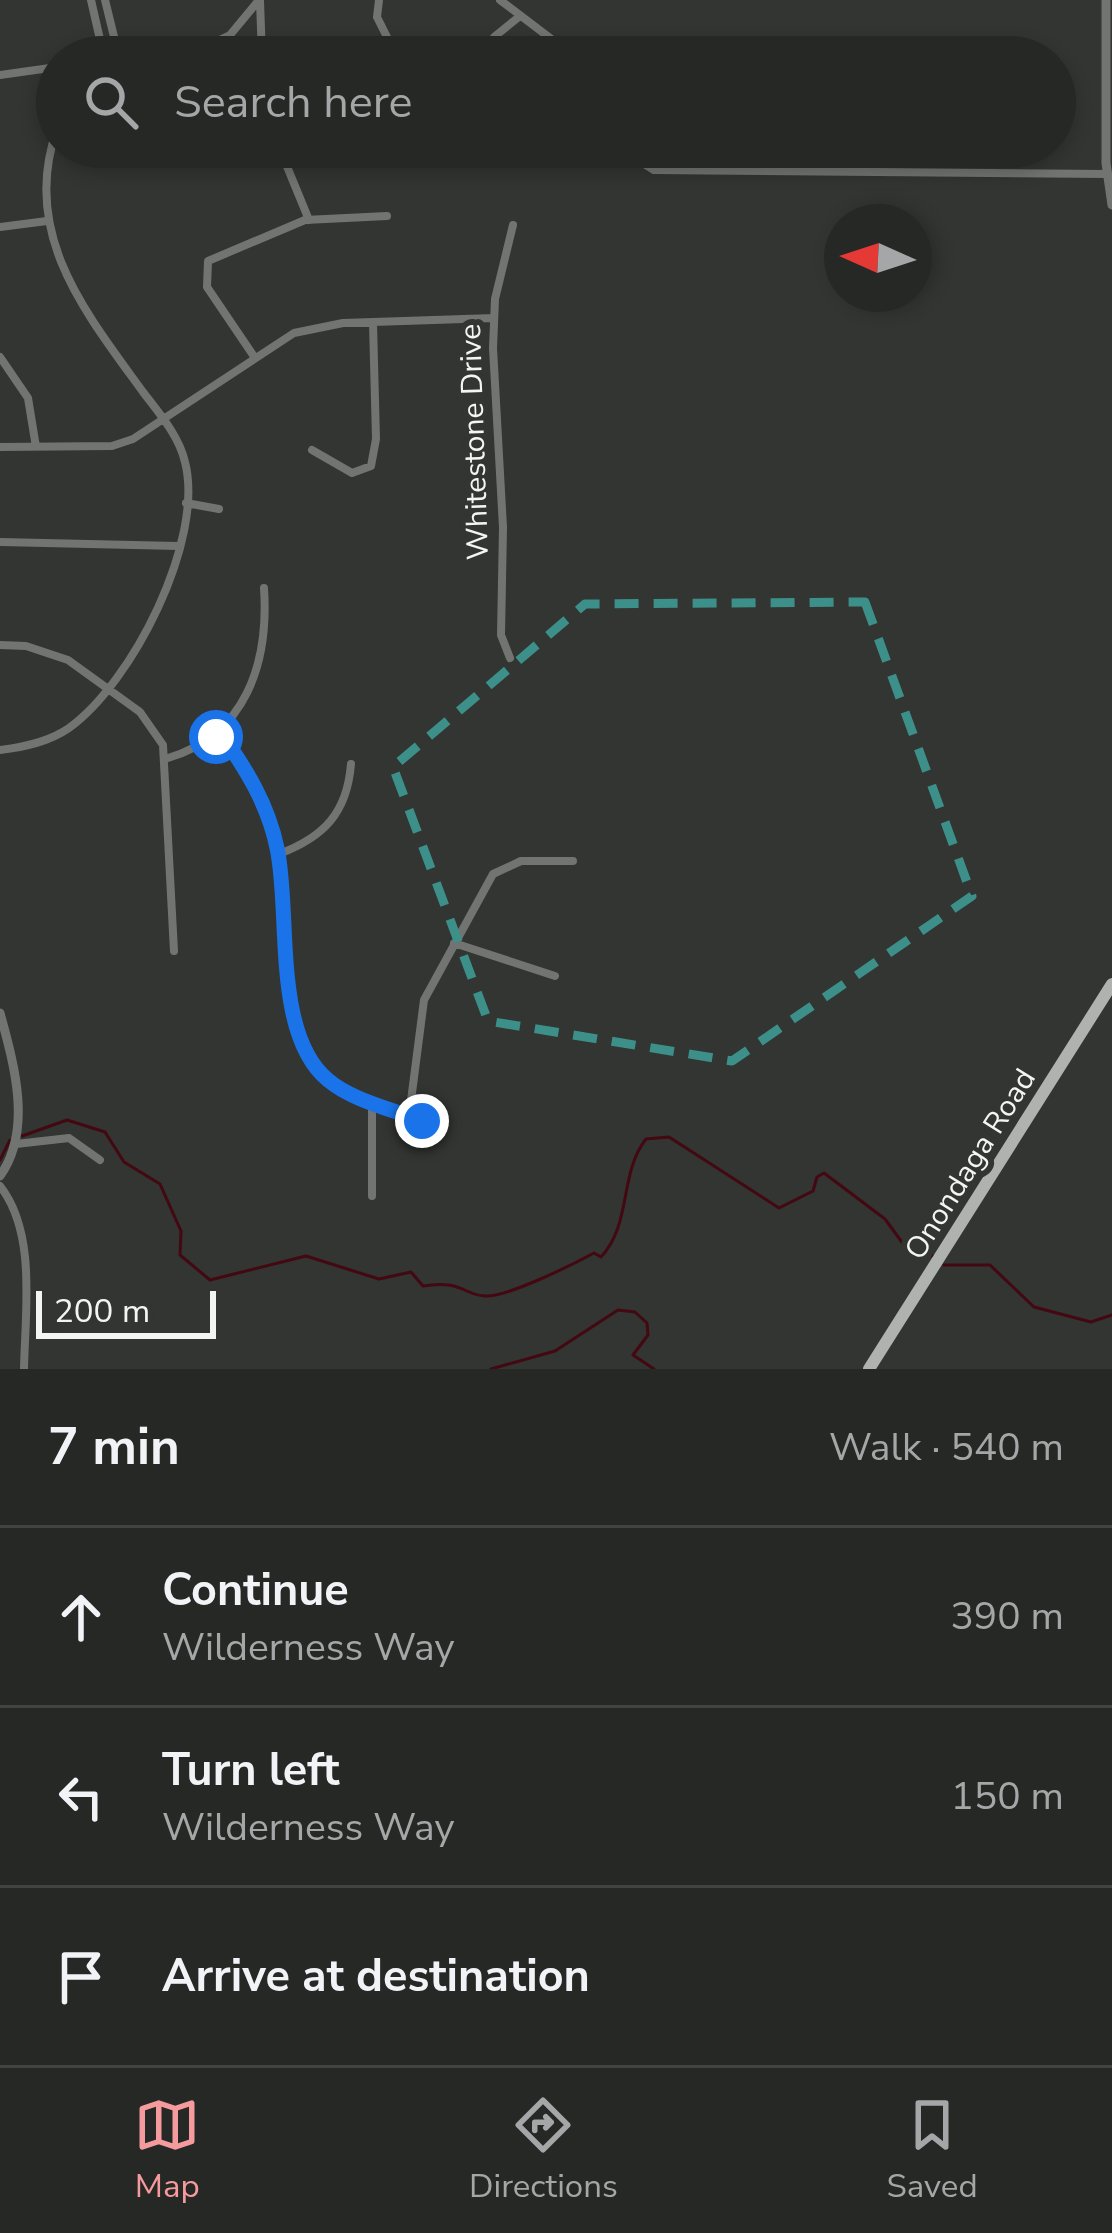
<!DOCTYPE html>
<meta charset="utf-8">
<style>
:root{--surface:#262825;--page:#2e302d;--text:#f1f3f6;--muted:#a4a6a7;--line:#424442;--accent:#f59b9e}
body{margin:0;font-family:"Nunito Sans",sans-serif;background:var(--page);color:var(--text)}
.compass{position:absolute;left:824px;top:204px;width:108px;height:108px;border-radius:50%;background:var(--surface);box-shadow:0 6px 18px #0003;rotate:273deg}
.scale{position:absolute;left:36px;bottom:30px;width:180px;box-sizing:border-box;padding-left:12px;border:6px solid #f3f5f3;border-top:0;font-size:33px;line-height:42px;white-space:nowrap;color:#f3f5f3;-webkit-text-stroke:9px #323531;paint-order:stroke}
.stop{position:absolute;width:36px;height:36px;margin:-27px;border:9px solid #1a73e8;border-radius:50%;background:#fff}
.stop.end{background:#1a73e8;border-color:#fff;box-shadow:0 3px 12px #0008}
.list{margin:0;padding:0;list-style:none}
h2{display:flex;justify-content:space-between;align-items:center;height:156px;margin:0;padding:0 48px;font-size:51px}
h2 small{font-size:39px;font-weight:400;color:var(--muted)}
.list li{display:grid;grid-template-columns:78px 1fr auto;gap:36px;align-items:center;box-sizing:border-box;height:180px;padding:0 48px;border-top:3px solid var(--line)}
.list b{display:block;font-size:45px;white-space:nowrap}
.list p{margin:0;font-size:39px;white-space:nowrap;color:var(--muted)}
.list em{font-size:39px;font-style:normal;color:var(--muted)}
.icon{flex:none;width:66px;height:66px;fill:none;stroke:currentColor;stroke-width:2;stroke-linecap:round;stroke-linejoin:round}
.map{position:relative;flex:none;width:1112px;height:1369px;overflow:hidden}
.search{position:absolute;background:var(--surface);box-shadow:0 6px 18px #0003;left:36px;right:36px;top:36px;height:132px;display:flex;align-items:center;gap:30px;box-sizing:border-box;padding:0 42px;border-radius:66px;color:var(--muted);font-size:45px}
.sheet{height:696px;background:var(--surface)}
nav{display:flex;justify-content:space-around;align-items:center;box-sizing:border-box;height:168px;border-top:3px solid var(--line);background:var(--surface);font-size:33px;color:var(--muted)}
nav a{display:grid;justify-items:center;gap:6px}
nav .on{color:var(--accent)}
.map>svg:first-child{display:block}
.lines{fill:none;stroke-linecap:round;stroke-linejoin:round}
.stream{stroke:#440812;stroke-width:3}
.minor{stroke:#727472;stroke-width:8}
.tertiary{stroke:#727472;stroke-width:9}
.primary{stroke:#afb2af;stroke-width:12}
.route{stroke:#1a73e8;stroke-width:15}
.marked{fill:none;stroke:#3d8f89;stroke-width:9;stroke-dasharray:24 15;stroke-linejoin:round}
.labels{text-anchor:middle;stroke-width:12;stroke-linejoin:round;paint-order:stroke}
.street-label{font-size:30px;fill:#f3f5f3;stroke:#323531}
</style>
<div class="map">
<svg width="1112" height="1369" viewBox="0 0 1112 1369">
<rect width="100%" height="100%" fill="#323531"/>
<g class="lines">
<path class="stream" d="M 22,1136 L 67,1120 L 105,1132 L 124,1162 L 160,1184 L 181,1231 L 180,1255 L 210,1280 L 306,1256 L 379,1279 L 411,1272 L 423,1286 C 462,1279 466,1297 487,1296 C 509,1296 572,1265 594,1253 L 601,1257 C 632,1224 619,1173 646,1139 L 669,1137 L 779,1208 L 813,1191 L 817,1177 L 824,1173 L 885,1219 L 904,1245 L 933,1256
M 0,1160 L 10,1140
M 944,1265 L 990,1265 L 1034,1307 L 1091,1322 L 1112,1315
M 491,1369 L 555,1351 L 618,1310 L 635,1312 L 647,1323 L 648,1335 L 633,1355 L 654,1369"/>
<path class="minor" d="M 91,0 L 104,57
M 105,0 L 119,57
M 500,0 L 575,57
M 260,1 L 262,57
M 183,57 L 230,35 L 259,0
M 374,57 L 387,37 L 377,17 L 379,0
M 490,57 L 494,37 L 520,16
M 0,75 L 57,67
M 279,147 L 309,220
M 617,147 L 654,170 L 1107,174
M 0,227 L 47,221
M 253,355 L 207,287 L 208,261 L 305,220 L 387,216
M 0,357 L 28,398 L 36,447
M 0,447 L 112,446 L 133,439 L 294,333 L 343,323 L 494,318
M 312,450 L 352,473 L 371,466 L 376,439 L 373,323
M 186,503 L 219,509
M 0,542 L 178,546
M 0,645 L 26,646 L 68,660 L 140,712 L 163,745 L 174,951
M 510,658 L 501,635 L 503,527 L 493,348 L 495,299 L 513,225
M 220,732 C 246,769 268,804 277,848 C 291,912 272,1034 328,1080 C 353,1101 392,1109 422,1121
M 0,750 C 24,747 49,742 69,728 C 132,683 205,540 185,462 C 179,436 159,413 143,392 C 85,312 20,233 57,129
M 168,758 C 246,735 269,663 264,588
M 279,854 C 324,837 347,813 351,764
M 454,943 L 555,976
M 409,1116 L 424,1000 L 493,874 L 521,861 L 573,861
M 16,1144 L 69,1138 L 100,1160
M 0,1186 C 37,1233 25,1312 24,1369
M 372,1196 L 372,1102"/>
<path class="tertiary" d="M 1106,0 L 1106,163 L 1112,205
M 0,1013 C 14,1064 33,1130 0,1176"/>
<path class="primary" d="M 869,1369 L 1112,984"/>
</g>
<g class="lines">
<path class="route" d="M 216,737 L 220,732 C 246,769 268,804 277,848 C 291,912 272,1034 328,1080 C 353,1101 392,1109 422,1121"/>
</g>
<path class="marked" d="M 865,602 L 972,896 L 732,1061 L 488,1021 L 393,767 L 585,604 Z"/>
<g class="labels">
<g class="street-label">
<text transform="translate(474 442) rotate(-92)" y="10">Whitestone Drive</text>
<text transform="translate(970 1164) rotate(-58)" y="10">Onondaga Road</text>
</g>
</g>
</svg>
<svg class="compass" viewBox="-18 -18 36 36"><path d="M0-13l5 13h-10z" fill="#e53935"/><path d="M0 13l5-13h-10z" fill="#a4a6a7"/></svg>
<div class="scale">200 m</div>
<div class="stop" style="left:216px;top:737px"></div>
<div class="stop end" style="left:422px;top:1121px"></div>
<div class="search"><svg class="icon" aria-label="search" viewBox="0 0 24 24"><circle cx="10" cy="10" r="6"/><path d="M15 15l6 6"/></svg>Search here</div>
</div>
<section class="sheet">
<h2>7 min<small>Walk · 540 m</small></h2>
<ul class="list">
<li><svg class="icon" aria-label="ahead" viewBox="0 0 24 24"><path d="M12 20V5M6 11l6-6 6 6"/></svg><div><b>Continue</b><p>Wilderness Way</p></div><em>390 m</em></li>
<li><svg class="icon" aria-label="left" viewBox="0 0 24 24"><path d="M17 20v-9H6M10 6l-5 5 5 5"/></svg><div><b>Turn left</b><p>Wilderness Way</p></div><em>150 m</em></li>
<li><svg class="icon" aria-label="arrive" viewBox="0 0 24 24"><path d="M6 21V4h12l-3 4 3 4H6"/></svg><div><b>Arrive at destination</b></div></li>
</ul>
</section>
<nav>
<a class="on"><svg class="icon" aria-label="map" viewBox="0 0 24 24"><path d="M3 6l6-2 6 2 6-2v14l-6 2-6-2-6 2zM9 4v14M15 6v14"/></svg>Map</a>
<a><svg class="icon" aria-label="directions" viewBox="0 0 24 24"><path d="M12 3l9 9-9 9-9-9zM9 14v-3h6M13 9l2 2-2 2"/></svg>Directions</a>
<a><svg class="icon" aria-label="saved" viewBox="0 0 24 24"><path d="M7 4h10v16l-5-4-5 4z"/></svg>Saved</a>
</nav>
